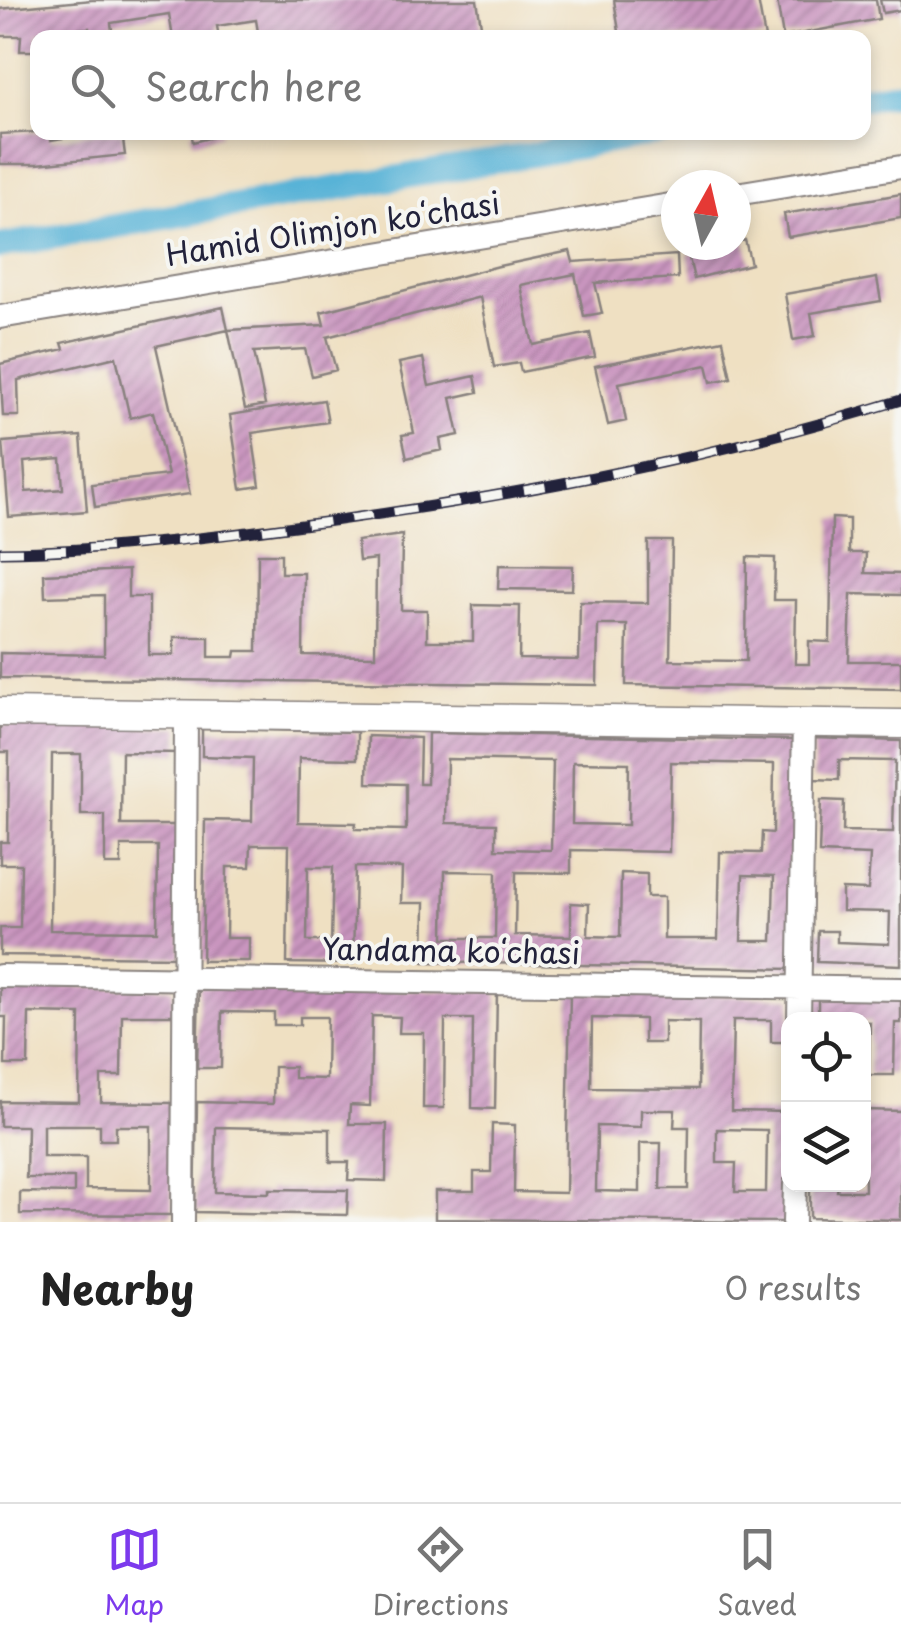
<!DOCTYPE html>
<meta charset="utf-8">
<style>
:root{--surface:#fff;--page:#f2f2f2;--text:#222;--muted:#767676;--line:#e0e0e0;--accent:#7c3aed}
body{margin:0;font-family:"Playpen Sans",sans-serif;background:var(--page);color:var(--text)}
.controls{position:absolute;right:30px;bottom:30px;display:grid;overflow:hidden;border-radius:20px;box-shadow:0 5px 15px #0003}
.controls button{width:90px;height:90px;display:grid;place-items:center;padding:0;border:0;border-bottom:2px solid var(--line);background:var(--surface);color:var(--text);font:50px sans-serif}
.compass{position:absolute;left:661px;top:170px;width:90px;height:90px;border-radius:50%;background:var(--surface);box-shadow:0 5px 15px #0003;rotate:8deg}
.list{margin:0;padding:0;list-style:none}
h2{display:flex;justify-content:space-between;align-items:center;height:130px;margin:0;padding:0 40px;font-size:42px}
h2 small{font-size:32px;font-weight:400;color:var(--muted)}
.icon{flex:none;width:55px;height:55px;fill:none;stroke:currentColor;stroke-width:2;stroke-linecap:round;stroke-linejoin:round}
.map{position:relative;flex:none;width:901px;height:1222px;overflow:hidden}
.search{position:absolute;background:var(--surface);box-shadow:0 5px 15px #0003;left:30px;right:30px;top:30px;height:110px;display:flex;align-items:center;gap:25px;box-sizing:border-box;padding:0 35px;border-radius:20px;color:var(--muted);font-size:38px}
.sheet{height:280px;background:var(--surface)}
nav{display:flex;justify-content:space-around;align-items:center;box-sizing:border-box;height:140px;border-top:2px solid var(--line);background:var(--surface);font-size:28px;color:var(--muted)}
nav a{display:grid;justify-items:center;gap:5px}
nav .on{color:var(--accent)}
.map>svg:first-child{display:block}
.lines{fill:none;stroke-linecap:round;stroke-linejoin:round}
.canal{stroke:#59b3d7;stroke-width:25}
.building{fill:url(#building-hatch);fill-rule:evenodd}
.minor-casing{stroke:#88817e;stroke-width:26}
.tertiary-casing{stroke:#88817e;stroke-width:31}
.minor{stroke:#fff;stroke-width:22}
.tertiary{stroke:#fff;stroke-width:28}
.rail-casing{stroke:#22223b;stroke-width:11}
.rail{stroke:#f6f6f2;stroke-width:8;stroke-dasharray:22;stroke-linecap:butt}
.labels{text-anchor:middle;stroke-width:8;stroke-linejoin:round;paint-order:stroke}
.street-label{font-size:30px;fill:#22223b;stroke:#f6f6f2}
</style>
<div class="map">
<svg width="901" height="1222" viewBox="0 0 901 1222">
<defs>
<pattern id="building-hatch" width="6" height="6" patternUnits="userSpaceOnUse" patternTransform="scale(2.5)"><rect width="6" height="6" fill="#ca96c0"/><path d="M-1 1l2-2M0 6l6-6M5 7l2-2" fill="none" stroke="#a47a9d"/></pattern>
</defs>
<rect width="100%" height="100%" fill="#f6f6f2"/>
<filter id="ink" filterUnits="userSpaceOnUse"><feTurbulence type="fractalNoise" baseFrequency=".01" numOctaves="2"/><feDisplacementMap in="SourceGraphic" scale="20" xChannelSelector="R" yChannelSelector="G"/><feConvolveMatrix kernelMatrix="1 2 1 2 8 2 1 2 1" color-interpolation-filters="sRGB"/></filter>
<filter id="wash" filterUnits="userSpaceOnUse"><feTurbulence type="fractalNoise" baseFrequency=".0048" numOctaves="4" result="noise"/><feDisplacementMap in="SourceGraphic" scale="40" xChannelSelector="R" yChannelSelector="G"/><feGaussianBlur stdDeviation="2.25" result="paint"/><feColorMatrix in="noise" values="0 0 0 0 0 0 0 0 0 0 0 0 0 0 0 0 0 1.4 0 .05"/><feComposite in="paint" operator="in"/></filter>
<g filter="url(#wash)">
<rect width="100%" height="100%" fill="#efe0c2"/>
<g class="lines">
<path class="canal" d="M 864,98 L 901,92
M 0,246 L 664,132"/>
</g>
<g id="blocks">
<path class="building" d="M 92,0 L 477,0 L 483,38 L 259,38 L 256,20 L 217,26 L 219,38 L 173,38 L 169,14 L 111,23 L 113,38 L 89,38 L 89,28 L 38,33 L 37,51 L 20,51 L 21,36 L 0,36 L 0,9 Z
M 614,0 L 758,0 L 765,38 L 620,38 Z
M 777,0 L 876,0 L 879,19 L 783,37 Z
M 880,0 L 901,0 L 901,10 L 883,13 Z
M 37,132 L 51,132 L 51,140 L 98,132 L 122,132 L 125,155 L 37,164 L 0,164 L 0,134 Z
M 191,132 L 221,132 L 221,135 L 193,142 Z
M 901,194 L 901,218 L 788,237 L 784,214 Z
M 745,240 L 751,264 L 694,279 L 688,254 L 736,245 L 736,242 Z
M 570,251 L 573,262 L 677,255 L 678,278 L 595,283 L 602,313 L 584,316 L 575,274 L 521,285 L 533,345 L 590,333 L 595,357 L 521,372 L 519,363 L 494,367 L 480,297 L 327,337 L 336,370 L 312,376 L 305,349 L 254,352 L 265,405 L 245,409 L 228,330 L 324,325 L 321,312 L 499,266 Z
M 877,278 L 881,301 L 811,313 L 815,336 L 793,340 L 785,294 Z
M 223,307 L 228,330 L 156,346 L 190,494 L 95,507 L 92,484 L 168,475 L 153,412 L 130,418 L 116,357 L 18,380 L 19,416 L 3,416 L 0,364 L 64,349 L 62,343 Z
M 723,340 L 731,378 L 711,382 L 707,365 L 619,383 L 626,421 L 608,425 L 595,366 Z
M 423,358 L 429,386 L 475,376 L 478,392 L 451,398 L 459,435 L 440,439 L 442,450 L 407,458 L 402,435 L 414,433 L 399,363 Z
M 324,400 L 328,422 L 252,433 L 260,486 L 241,489 L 230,415 Z
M 81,436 L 87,511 L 9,517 L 3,442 ZM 61,459 L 63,489 L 26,492 L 24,462 Z
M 832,518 L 849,519 L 849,553 L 866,553 L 865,573 L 901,574 L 901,595 L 851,594 L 849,661 L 901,661 L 901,689 L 626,685 L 627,625 L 598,625 L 597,685 L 0,678 L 0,653 L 104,655 L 104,595 L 45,597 L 44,574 L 128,570 L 128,597 L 149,597 L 149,655 L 174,655 L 174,637 L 209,637 L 209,657 L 235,657 L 236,651 L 257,651 L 258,554 L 281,554 L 281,573 L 304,573 L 303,655 L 375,656 L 376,559 L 359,561 L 357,541 L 402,535 L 401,610 L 427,610 L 427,641 L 473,641 L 473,605 L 520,606 L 519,659 L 579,660 L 580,602 L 648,603 L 648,541 L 672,541 L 670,660 L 746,661 L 747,557 L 775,558 L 774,600 L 796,600 L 795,664 L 809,664 L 809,641 L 830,642 Z
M 499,565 L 573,566 L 572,590 L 498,589 Z
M 0,725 L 179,727 L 179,753 L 122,752 L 121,825 L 181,825 L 180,957 L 0,955 L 0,928 L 20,928 L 21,864 L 0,864 L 0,842 L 8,842 L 9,752 L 0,752 ZM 52,754 L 81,754 L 81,815 L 105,815 L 105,865 L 121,865 L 121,846 L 158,846 L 157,931 L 50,930 Z
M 202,729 L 357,732 L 357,759 L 299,758 L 298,822 L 356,823 L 355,829 L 406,830 L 406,784 L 367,783 L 368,736 L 420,738 L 419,784 L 427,784 L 428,733 L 795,740 L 795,969 L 424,962 L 425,903 L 401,903 L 402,868 L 355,867 L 353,964 L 287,963 L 289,845 L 251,845 L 250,867 L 227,867 L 226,938 L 249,938 L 249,961 L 202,961 L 205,820 L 252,821 L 253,758 L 202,756 ZM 447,759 L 553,761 L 551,850 L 496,849 L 496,824 L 446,823 ZM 573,762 L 629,763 L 628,825 L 572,824 ZM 671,762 L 774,764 L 773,833 L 762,832 L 761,853 L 720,852 L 718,939 L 664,939 L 664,897 L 647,897 L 647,874 L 621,873 L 620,937 L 588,936 L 589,904 L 571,903 L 571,936 L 515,935 L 516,872 L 571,873 L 571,850 L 669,852 ZM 308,867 L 333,867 L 331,941 L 307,941 ZM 445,871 L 496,872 L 495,938 L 444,938 ZM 743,875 L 774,876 L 772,941 L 741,941 Z
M 814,738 L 901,741 L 901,965 L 817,962 L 818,931 L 837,931 L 837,942 L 889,944 L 890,912 L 842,911 L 842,889 L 868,890 L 870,855 L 819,853 L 821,800 L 844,801 L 843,831 L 893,832 L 895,761 L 839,760 L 839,780 L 813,779 Z
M 0,986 L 173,988 L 173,1015 L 122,1015 L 121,1076 L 101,1076 L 101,1102 L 172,1103 L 172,1215 L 20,1214 L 20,1192 L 74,1193 L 74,1178 L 26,1178 L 27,1126 L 0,1126 L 0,1101 L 79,1102 L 80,1014 L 29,1013 L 28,1065 L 5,1065 L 6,1017 L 0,1017 ZM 43,1125 L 100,1125 L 100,1140 L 116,1140 L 116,1126 L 151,1126 L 151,1190 L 86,1189 L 86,1157 L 43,1157 Z
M 199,986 L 497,991 L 495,1109 L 472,1108 L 473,1019 L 445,1019 L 444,1108 L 423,1108 L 424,1033 L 399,1033 L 400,1017 L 372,1016 L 370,1106 L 350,1105 L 349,1124 L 387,1124 L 386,1181 L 348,1180 L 349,1162 L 330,1162 L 330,1129 L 216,1127 L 215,1192 L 269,1193 L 269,1189 L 348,1190 L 347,1215 L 195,1212 L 197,1102 L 273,1104 L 274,1067 L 294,1067 L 294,1078 L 326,1079 L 327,1017 L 300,1017 L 300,1025 L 274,1025 L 274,1013 L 222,1012 L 221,1068 L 197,1068 Z
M 570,993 L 792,997 L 788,1042 L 771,1042 L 771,1020 L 733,1020 L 731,1111 L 788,1112 L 789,1222 L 435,1219 L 435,1191 L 474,1191 L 474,1172 L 491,1172 L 492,1124 L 515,1125 L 514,1192 L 566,1193 ZM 592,1018 L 644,1019 L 644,1043 L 664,1043 L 664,1021 L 699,1022 L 698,1089 L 591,1088 ZM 641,1110 L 675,1110 L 674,1127 L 689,1127 L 688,1189 L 660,1189 L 661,1143 L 640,1143 L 640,1192 L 596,1191 L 597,1126 L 641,1127 ZM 717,1129 L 767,1130 L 766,1192 L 735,1192 L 736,1163 L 717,1163 Z
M 818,997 L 901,998 L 901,1023 L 895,1023 L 894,1075 L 869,1075 L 870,1022 L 818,1019 Z
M 864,1110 L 901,1111 L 901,1220 L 810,1218 L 810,1184 L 838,1184 L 837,1191 L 865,1191 Z"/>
</g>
</g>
<g filter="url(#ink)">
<use href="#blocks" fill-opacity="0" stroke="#88817e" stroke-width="2.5"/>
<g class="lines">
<g class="minor-casing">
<path id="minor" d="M 736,194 L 901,167
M 0,317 L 676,204
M 0,976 L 901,989
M 799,1019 L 804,721
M 183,1222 L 186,714
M 794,1222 L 795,1184"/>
</g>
<g class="tertiary-casing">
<path id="tertiary" d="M 0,712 L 901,724"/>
</g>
<use href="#minor" class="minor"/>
<use href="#tertiary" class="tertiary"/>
<g class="rail-casing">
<path id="rail" d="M 0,552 C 114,551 227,535 339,520 C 529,493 717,457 901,400"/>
</g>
<use href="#rail" class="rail"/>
</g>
</g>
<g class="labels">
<g class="street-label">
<text transform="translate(333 230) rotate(-9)" y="10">Hamid Olimjon koʻchasi</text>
<text transform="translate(451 952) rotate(1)" y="10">Yandama koʻchasi</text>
</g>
</g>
</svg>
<div class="controls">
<button><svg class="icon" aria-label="locate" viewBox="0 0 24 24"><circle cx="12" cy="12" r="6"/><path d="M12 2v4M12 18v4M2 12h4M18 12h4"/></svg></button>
<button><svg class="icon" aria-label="layers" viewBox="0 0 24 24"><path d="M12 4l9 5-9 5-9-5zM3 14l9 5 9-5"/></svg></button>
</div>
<svg class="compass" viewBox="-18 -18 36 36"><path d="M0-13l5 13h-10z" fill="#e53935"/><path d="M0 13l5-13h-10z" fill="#767676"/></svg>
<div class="search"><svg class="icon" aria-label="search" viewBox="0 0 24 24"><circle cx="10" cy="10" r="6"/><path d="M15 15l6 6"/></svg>Search here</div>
</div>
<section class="sheet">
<h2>Nearby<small>0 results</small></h2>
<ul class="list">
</ul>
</section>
<nav>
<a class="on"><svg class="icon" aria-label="map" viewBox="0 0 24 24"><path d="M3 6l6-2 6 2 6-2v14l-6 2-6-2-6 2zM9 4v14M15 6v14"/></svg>Map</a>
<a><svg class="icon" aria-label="directions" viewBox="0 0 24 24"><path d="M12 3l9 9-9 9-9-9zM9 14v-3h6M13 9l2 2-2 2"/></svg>Directions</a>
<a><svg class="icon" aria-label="saved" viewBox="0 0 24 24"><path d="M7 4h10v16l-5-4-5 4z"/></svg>Saved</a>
</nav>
